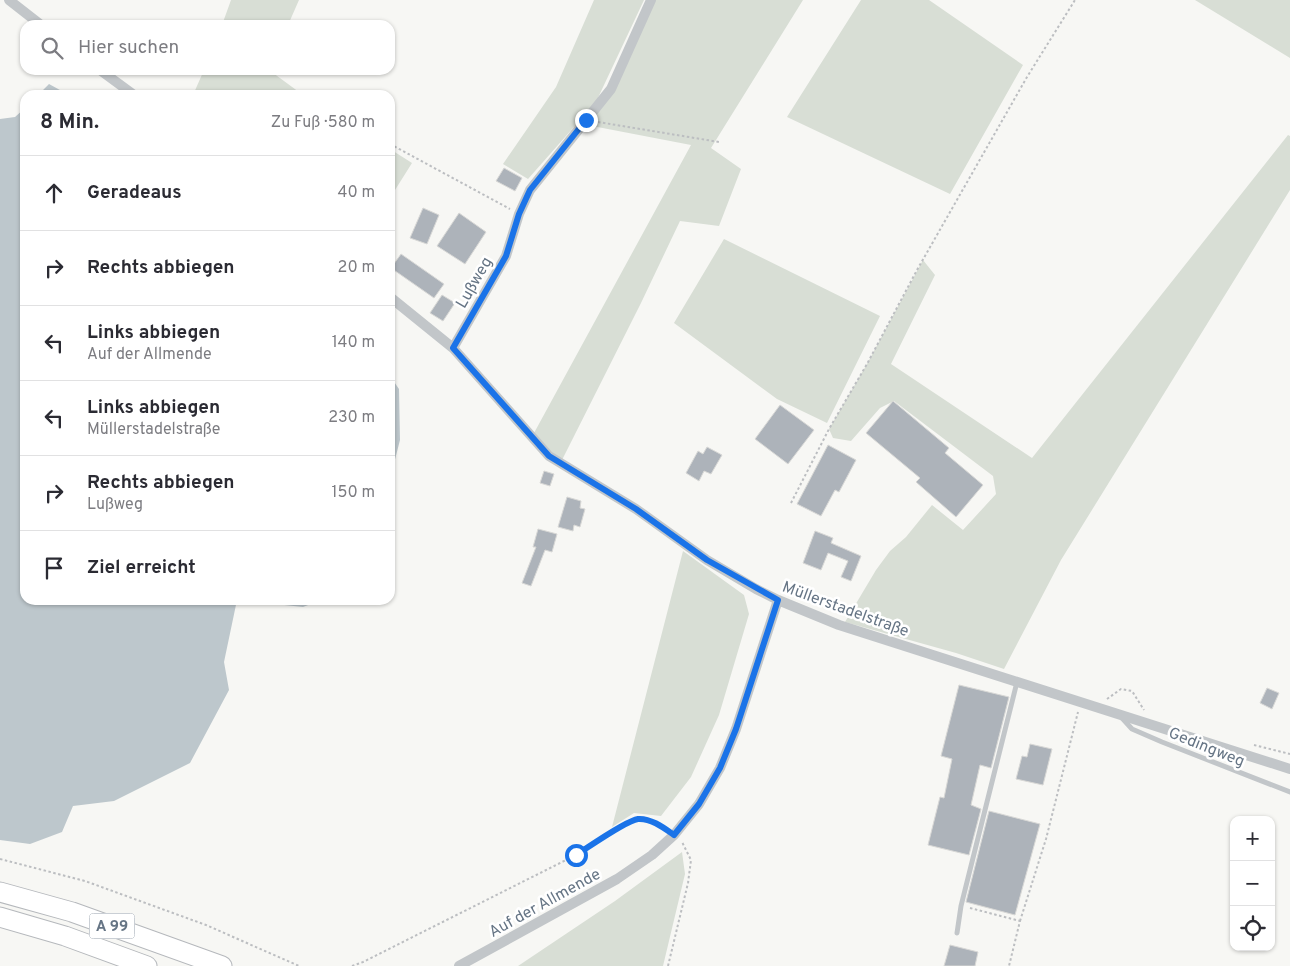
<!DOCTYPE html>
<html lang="de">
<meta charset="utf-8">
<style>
:root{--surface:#fff;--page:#f2f2f3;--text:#2b2b33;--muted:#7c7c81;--line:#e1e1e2}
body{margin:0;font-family:Overpass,sans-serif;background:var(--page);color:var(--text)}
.controls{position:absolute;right:15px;bottom:15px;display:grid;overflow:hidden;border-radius:10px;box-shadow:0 1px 4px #0004}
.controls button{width:45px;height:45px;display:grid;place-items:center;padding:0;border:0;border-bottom:1px solid var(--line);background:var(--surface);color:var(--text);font:25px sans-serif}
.stop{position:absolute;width:15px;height:15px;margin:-11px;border:4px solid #1a73e8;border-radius:50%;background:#fff}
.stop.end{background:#1a73e8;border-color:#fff;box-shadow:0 1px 5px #0008}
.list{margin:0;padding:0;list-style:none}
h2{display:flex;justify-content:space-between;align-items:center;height:65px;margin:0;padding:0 20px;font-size:21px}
h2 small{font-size:16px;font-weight:400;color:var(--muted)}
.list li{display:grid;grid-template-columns:32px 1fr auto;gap:15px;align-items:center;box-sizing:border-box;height:75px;padding:0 20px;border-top:1px solid var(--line)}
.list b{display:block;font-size:19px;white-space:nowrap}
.list p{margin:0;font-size:16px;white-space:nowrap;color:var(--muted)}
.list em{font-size:16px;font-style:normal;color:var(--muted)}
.icon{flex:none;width:28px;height:28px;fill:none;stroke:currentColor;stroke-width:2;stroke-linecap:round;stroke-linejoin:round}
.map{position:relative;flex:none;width:1290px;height:966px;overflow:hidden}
.search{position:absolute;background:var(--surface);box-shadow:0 1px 4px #0004;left:20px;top:20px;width:375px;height:55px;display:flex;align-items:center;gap:12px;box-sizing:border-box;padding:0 18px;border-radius:15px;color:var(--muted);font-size:19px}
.panel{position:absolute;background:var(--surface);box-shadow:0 1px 4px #0004;left:20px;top:90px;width:375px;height:515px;border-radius:15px}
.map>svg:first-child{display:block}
.green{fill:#d8ded5}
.water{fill:#bdc7cc}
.building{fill:#adb3ba;stroke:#d8d8d6}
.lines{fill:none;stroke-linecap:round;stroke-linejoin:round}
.highway-casing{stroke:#b5b8bc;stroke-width:21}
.path{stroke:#bcbec1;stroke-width:2;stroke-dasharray:2.5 2.5;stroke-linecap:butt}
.lane{stroke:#c2c6c9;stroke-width:5}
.street{stroke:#c2c6c9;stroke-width:10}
.highway{stroke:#fff;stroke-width:19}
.route{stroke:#1a73e8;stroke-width:6}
.labels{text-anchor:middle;stroke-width:5;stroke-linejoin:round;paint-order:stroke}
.shield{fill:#fff;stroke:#949eaa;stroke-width:1}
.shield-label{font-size:15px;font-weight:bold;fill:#667585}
.street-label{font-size:16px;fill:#667585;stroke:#fff}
</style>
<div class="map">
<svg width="1290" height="966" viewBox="0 0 1290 966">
<rect width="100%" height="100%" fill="#f7f7f4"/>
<path class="green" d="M 231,0 L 299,0 L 288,25 L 222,25 Z
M 594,0 L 644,0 L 596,102 L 528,179 L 503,164 L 556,87 Z
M 655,0 L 803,0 L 711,148 L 741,169 L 719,226 L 680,221 L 641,303 L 561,462 L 534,433 L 691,145 L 587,125 Z
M 861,0 L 929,0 L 1023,65 L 950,194 L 787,117 Z
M 1195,0 L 1290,0 L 1290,58 Z
M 204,70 L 269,70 L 303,95 L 193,95 Z
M 1288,135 L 1290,136 L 1290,190 L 1061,560 L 1004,669 L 956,653 L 845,622 L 876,570 L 890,551 L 906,537 L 932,505 L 963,530 L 996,494 L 993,476 L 894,401 L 880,408 L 851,441 L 833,438 L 829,429 L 867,364 L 923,260 L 935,275 L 891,364 L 1032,458 Z
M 390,149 L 412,163 L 390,198 Z
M 724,239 L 880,316 L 827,423 L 777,399 L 674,323 Z
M 683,551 L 744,595 L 749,614 L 719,715 L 691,777 L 661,816 L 634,813 L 612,827 Z
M 682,852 L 685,874 L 663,966 L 518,966 L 615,901 Z"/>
<path class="water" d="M 49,84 L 69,95 L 38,95 Z
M 25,108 L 25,600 L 321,600 L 303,607 L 237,600 L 224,662 L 229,690 L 190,763 L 114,801 L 73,806 L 62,832 L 30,844 L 0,840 L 0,119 L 15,117 Z
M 390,376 L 399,389 L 400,440 L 390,479 Z"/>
<path class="building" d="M 504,168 L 522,178 L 515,191 L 496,181 Z
M 423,208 L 439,215 L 427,244 L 410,238 Z
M 459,213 L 486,232 L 465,264 L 437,246 Z
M 401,254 L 444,284 L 434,298 L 391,268 Z
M 442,295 L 455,303 L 443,321 L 430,313 Z
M 893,401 L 949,448 L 945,453 L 983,485 L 956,517 L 916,482 L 920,478 L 866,433 Z
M 780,405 L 814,430 L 788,464 L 755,439 Z
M 828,445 L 856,460 L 839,492 L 835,490 L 821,516 L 797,504 Z
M 707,447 L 722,455 L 711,474 L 704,471 L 699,481 L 686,473 L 698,451 L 703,454 Z
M 544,471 L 554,474 L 550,486 L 540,483 Z
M 567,497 L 581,501 L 580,508 L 585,509 L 580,527 L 574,525 L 573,531 L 558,527 Z
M 538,529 L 557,534 L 552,552 L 545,550 L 531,586 L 522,583 L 536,547 L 533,547 Z
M 815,531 L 833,538 L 831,543 L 861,556 L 851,581 L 841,577 L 848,561 L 828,553 L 821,570 L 803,563 Z
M 959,685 L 1009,697 L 991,768 L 980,765 L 971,805 L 981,809 L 969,855 L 928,845 L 940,797 L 944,798 L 952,759 L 941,756 Z
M 1267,688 L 1279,693 L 1272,709 L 1260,703 Z
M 1030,744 L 1052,749 L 1043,785 L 1016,779 L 1022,756 L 1027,757 Z
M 989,811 L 1040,824 L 1015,915 L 966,902 Z
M 950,945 L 978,952 L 975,966 L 944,966 Z"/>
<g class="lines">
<g class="highway-casing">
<path id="highway" d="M 0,892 L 72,912 L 222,966
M 0,917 L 65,936 L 147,966"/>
</g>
<path class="path" d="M 598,122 L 719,142
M 390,144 L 510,209
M 791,503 L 829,429 L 867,364 L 917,270 L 1027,77 L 1075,0
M 1107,699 L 1121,689 L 1132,691 L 1144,710
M 1254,745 L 1290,754
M 0,859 L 85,881 L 206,925 L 299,966
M 970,908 L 1020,921 L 1009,966
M 1020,921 L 1046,839 L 1078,712
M 352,966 L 363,962 L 576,855 L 626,824 L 638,819 L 656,823 L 665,829
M 668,966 L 688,883 L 691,860 L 682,842"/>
<path class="lane" d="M 1122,718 L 1132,729 L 1162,742 L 1290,792
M 957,933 L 961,906 L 1017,682"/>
<path class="street" d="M 9,0 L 41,25
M 100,70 L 134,95
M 390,297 L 453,348 L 549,456 L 636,509 L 707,560 L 756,589 L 778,600 L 839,625 L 1290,769
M 453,348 L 506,256 L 519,214 L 530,190 L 611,89 L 651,0
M 459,966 L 617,879 L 652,855 L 674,835 L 699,804 L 720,768 L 736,729 L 778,600"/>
<use href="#highway" class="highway"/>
</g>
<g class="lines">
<path class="route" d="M 576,855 C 589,847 625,821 638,819 C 651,818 664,828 674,835 L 699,804 L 720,768 L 736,729 L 778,600 L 707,560 L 636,509 L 549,456 L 453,348 L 506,256 L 519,214 L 530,190 L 586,120"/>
</g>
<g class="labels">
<rect class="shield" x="89.5" y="913.5" width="45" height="25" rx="4"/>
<g class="shield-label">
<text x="112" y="931">A 99</text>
</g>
<g class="street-label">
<text transform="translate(473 282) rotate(-60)" y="6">Lußweg</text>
<text transform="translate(846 608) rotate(20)" y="6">Müllerstadelstraße</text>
<text transform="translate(1207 746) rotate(22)" y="6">Gedingweg</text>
<text transform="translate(544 902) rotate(-29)" y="6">Auf der Allmende</text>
</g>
</g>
</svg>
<div class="controls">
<button>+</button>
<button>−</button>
<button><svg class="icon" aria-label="locate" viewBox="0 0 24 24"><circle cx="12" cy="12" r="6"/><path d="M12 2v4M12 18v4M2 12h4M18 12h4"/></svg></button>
</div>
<div class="stop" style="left:576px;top:855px"></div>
<div class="stop end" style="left:586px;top:120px"></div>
<div class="search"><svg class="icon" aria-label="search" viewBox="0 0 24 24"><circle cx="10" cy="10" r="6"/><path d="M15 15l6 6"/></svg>Hier suchen</div>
<section class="panel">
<h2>8 Min.<small>Zu Fuß · 580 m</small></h2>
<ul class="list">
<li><svg class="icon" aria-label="ahead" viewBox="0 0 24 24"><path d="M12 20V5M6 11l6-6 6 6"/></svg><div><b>Geradeaus</b></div><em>40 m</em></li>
<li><svg class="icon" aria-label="right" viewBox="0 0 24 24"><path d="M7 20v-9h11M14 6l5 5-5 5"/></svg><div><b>Rechts abbiegen</b></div><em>20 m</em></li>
<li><svg class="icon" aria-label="left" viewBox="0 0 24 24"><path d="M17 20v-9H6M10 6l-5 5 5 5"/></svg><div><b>Links abbiegen</b><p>Auf der Allmende</p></div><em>140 m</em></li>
<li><svg class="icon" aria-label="left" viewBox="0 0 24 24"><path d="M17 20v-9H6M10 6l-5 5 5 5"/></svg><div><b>Links abbiegen</b><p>Müllerstadelstraße</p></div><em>230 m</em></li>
<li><svg class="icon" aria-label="right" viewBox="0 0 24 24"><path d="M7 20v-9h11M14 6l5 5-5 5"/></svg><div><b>Rechts abbiegen</b><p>Lußweg</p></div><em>150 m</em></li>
<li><svg class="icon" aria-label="arrive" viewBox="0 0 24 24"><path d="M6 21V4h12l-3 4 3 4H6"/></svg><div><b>Ziel erreicht</b></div></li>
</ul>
</section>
</div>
